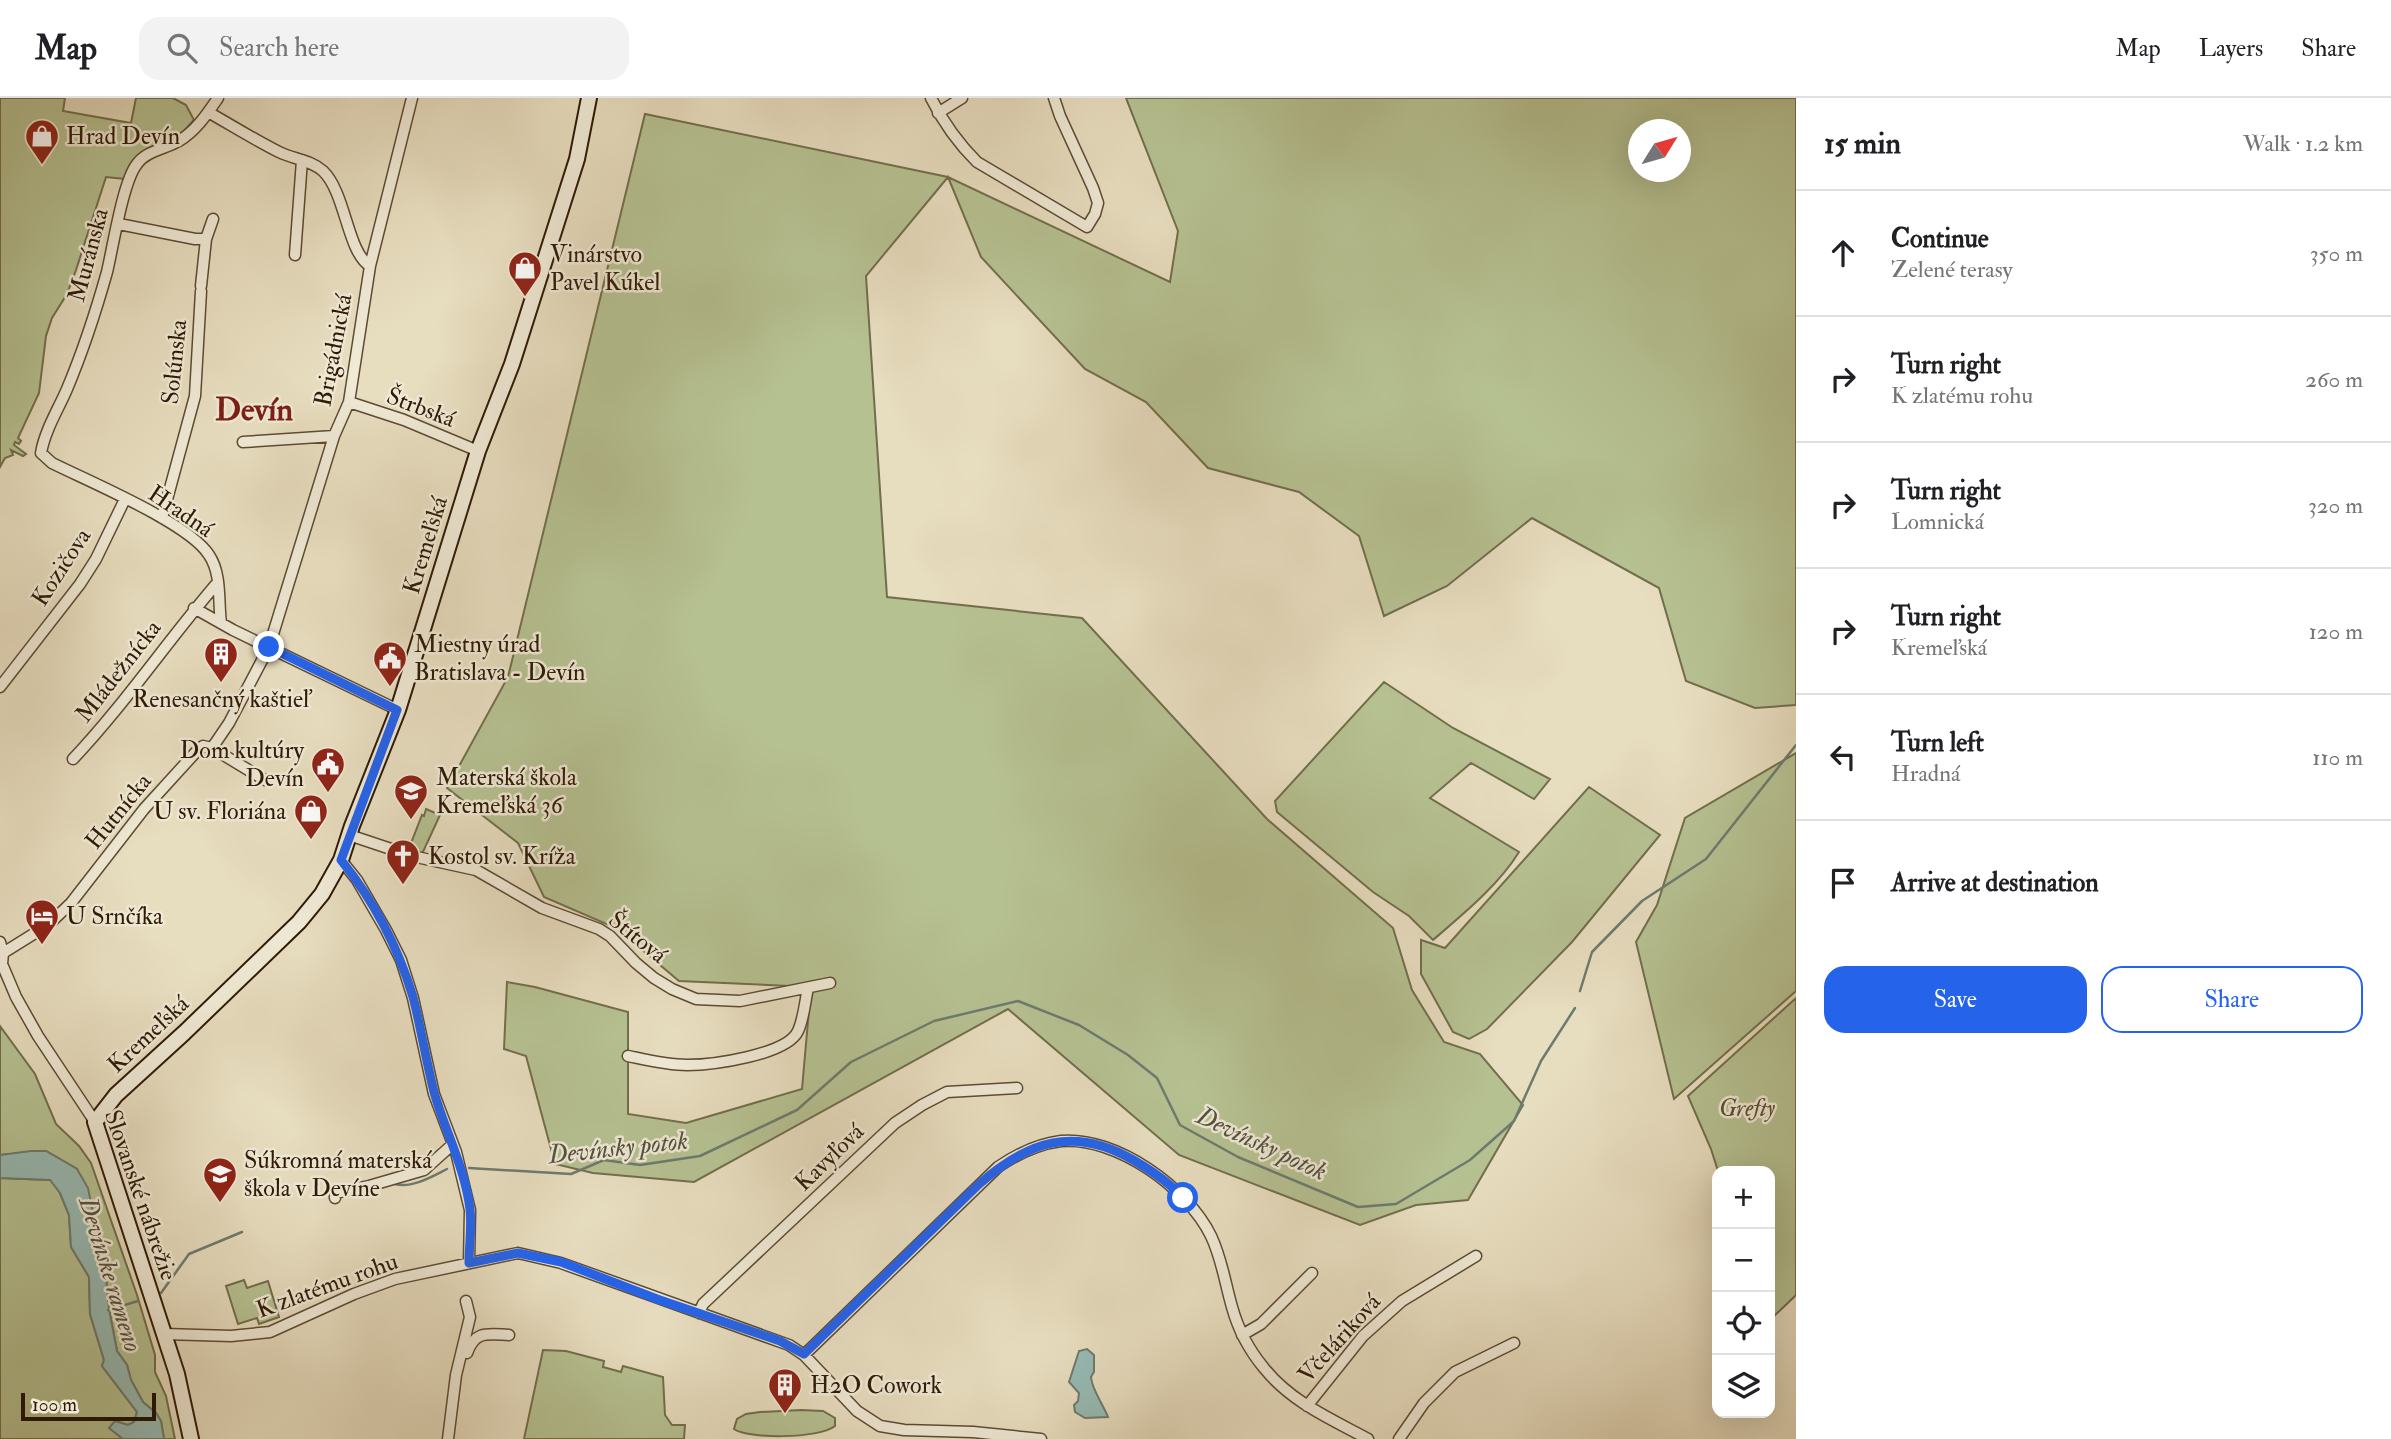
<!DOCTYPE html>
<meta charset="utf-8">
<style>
:root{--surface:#fff;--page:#f2f2f2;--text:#202124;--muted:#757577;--line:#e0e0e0;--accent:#2563eb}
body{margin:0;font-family:"IM FELL Double Pica",serif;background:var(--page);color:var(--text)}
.controls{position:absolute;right:21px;bottom:21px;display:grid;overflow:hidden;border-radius:14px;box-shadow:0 7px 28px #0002}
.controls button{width:63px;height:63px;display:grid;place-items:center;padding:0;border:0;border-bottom:2px solid var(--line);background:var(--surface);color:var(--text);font:35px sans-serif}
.compass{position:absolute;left:1628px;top:21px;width:63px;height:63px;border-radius:50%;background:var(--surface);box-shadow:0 7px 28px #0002;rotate:53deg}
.scale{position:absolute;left:21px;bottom:18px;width:135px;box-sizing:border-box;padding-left:7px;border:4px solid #2f1a06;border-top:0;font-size:19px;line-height:24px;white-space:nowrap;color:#2f1a06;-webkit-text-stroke:5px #efe9d5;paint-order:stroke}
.stop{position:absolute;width:21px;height:21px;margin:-16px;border:5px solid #2563eb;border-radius:50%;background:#fff}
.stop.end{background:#2563eb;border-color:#fff;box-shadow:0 2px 7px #0008}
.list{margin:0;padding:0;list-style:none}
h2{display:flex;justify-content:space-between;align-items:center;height:91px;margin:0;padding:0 28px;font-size:30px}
h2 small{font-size:23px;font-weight:400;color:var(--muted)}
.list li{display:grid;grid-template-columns:46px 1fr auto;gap:21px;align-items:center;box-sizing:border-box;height:126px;padding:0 28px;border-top:2px solid var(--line)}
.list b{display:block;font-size:26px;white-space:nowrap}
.list p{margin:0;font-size:23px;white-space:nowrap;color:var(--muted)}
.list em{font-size:23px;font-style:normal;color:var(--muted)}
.actions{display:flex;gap:14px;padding:21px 28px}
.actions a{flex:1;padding:16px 0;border:2px solid var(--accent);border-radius:21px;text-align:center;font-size:24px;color:var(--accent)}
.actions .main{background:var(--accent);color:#fff}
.icon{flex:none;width:38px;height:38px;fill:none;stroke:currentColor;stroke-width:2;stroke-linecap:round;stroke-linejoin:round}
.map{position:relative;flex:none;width:1796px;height:1341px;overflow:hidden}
header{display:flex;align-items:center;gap:42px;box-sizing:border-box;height:98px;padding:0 35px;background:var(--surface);border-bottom:2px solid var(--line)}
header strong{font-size:33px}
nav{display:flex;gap:38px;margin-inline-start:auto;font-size:24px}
.search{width:490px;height:63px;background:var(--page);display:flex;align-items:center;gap:18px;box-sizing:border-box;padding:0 24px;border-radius:21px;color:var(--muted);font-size:26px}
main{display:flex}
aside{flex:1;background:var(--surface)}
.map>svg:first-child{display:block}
.green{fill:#b6c192;stroke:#726e4c;stroke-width:2;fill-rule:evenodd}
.water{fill:#97bbb5;stroke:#6d7b6f;stroke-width:2}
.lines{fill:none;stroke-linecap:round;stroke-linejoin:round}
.stream{stroke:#6d7b6f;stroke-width:2.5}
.street-casing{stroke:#5d4b34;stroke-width:13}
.secondary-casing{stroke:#2f1a06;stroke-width:18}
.street{stroke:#efe9d5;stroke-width:10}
.secondary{stroke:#efe9d5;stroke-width:14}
.route{stroke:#2563eb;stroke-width:9}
.labels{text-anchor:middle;stroke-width:5;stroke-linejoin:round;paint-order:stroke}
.poi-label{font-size:24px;fill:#2f1a06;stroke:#efe9d5;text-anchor:start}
.street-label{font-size:24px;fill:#2f1a06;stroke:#efe9d5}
.park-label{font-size:24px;font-style:italic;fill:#584c30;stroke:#efe9d5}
.water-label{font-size:26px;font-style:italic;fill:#535243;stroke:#efe9d5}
.district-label{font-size:32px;font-weight:bold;fill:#7a1f14;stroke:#efe9d5}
</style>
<header>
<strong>Map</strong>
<div class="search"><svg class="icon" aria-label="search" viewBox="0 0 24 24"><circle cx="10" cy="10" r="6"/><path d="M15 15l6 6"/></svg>Search here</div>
<nav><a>Map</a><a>Layers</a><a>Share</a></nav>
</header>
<main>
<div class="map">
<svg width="1796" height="1341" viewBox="0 0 1796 1341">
<rect width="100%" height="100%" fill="#e7ddbf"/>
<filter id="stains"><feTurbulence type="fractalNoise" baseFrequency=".00286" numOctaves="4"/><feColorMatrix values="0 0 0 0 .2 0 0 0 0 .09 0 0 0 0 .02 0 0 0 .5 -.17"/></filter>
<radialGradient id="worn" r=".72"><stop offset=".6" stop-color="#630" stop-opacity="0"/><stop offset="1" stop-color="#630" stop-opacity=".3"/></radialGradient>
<path class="green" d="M 0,0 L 65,0 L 63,13 L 131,25 L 136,0 L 173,0 L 186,7 L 194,22 C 190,26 186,31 182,35 C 160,54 135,48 125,81 L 106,79 L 76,172 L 67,196 L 52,220 L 46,238 L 39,295 L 18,340 L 21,343 L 19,346 L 15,344 L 14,347 L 26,356 L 23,358 L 11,352 L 13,357 L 5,360 L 0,369 Z
M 1126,0 L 1796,0 L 1796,607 L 1755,610 L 1686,583 L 1659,490 L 1532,420 L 1447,488 L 1384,518 L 1359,438 L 1299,394 L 1208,370 L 1146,304 L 1085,271 L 981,159 L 948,79 L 866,178 L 887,499 L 1082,520 L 1267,721 L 1393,830 L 1412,892 L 1444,944 L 1480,956 L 1523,1007 L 1468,1102 L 1416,1107 L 1360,1127 L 1179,1057 L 1008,911 L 694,1084 L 593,1075 L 555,1066 L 526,958 L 504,951 L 507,884 L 535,889 L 628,914 L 628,1016 L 686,1025 L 802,991 L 811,889 L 679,883 L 616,830 L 544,799 L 518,745 L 447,690 L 508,579 L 645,16 L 948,79 L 1170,184 L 1178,133 ZM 1638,32 L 1680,32 L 1680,74 L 1638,74 Z
M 1384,584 L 1453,630 L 1550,681 L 1534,701 L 1471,665 L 1430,700 L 1519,754 C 1498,788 1463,816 1433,842 L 1409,818 L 1373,794 L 1277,714 L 1275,703 Z
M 1796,655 L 1796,893 L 1674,1001 L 1636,844 L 1657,807 L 1685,720 Z
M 1589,689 L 1660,737 L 1572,844 L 1487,931 L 1469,941 L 1453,934 L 1421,876 L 1421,842 L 1445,850 Z
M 426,711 L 440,717 L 422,756 L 408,753 L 422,717 L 424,718 Z
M 1796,900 L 1796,1197 L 1770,1222 L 1770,1073 L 1718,1073 L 1711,1051 L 1688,998 Z
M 0,928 L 35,976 L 56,1026 L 79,1048 L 91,1065 L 137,1197 L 155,1257 L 155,1274 L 166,1298 L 175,1341 L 164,1341 L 161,1323 L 156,1315 L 143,1304 L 131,1282 L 127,1267 L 117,1253 L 109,1211 L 105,1169 L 97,1152 L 95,1125 L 77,1071 L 46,1053 L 0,1057 Z
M 0,1080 L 51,1082 L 60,1095 L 69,1117 L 71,1149 L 89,1179 L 90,1216 L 104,1262 L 102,1268 L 137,1314 L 134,1324 L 128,1327 L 115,1323 L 110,1330 L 123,1341 L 0,1341 Z
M 244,1182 L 247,1190 L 268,1183 L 279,1219 L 259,1226 L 257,1220 L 238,1226 L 226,1188 Z
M 543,1252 L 566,1253 L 604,1263 L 603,1269 L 621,1274 L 623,1268 L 663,1279 L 665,1317 L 672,1327 L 685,1327 L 684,1341 L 524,1341 Z
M 801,1312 L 823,1313 L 835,1320 L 835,1328 C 819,1341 747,1341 734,1331 L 737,1321 L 746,1316 L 760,1314 Z"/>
<path class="water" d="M 31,1053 L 46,1053 L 77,1071 L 88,1090 L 95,1125 L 97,1152 L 105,1169 L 109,1211 L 117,1253 L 127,1267 L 131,1282 L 143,1304 L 156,1315 L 161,1323 L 164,1341 L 123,1341 L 109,1330 L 115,1323 L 128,1327 L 134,1324 L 137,1314 L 102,1268 L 104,1262 L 90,1216 L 89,1179 L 71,1149 L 69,1117 L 60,1095 L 50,1082 L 0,1080 L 0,1057 Z
M 1087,1251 L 1094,1257 L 1094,1274 L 1091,1279 C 1092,1292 1103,1306 1108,1319 L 1085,1320 L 1075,1314 L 1074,1307 L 1078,1303 L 1079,1295 L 1069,1284 L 1079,1253 Z"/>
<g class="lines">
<path class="stream" d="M 1580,893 L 1592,854 L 1642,803 L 1706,761 L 1796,647
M 469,1070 L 571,1076 L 604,1062 L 640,1067 L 700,1058 L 797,1012 L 851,964 L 934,923 L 1018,903 L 1079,927 L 1128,957 L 1157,980 L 1180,1027 L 1238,1059 L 1358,1109 L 1396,1106 L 1470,1062 L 1514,1023 L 1541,963 L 1575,910
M 395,1086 C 411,1091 433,1078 447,1071
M 161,1195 L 189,1156 L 242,1134
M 108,1212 L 138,1203"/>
<g class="street-casing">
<path id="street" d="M 218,0 C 207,16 196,33 179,43 C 165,51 146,53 137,66 C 123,83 113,149 107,174 C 96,213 83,253 67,291 C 58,312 45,332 41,355 L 52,365 C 88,383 189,425 209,457 C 222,476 218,504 221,525
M 931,0 C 943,24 958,45 977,64 L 1087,129 L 1095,116 L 1098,105 L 1093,90 L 1060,18 L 1054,0
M 208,14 C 231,27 255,42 279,54 C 293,61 311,62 323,73 C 346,95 347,154 370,168
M 938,15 L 962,0
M 119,126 L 195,141 L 206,141
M 295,157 L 302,62
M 201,188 L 206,141 L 213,121
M 349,304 L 404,322 L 478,353
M 243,344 L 334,338
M 162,420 L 195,298 L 201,193
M 194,510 L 233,532 L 398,612
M 0,589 L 80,486 L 96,461 L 125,401
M 212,650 L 229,625 L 269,549 L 334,338 L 349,304 L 370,168 L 412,0
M 212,650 L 265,682
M 73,661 C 125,606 168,542 218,484
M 349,737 L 412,758 L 476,772 L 542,810 L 599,831 L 610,838 L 636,865 L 654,880 L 672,891 L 696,901 L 740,903 L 830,885
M 341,762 L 357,782 L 386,832 L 401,862 L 413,900 L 434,996 L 456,1054 L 470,1112 L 469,1165
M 0,844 L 3,855 L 2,866 L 16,899 L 38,938 L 95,1024
M 3,855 L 48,827 L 71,805 L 144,711 L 195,655 L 203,648 L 212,650
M 628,958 C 647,962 667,967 687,967 C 712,967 787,957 798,933 C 804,920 805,903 808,890
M 335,1100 L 335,1095 L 369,1088 L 424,1072 L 453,1046
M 699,1215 L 703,1206 L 895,1025 L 922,1007 L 947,994 L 1017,990
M 164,1236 L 231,1238 L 270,1234 L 354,1196 L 395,1181 L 518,1155 L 561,1165 L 789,1247 L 804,1257 L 857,1313 L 880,1328 L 904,1332 L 973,1334 L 1041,1341
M 1242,1237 L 1261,1226 L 1312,1175
M 467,1255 C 475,1232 488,1236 509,1237
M 804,1257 L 998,1069 C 1017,1056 1037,1046 1061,1043 C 1116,1038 1188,1090 1211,1138 C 1222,1161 1225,1185 1232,1209 C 1238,1231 1249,1252 1264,1270 C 1291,1304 1331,1321 1368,1341
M 1307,1308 L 1363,1238 L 1402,1203 L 1476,1158
M 448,1341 L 456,1277 L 470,1219 L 466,1203
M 1399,1341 L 1424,1305 L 1455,1274 L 1514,1245"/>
</g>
<g class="secondary-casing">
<path id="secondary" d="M 191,1341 L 177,1276 L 95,1024 L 116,997 L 184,935 L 299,824 L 322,796 L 341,762 L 352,728 L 398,612 L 478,353 L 512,266 L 577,61 L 589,0"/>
</g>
<use href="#street" class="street"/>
<use href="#secondary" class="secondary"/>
</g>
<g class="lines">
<path class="route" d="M 269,549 L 397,612 L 341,762 C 374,803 398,849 413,899 C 421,930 426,962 434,994 C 445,1033 465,1070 470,1111 C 472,1129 469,1148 469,1165 L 518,1155 L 561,1164 L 657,1201 L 780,1243 L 804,1256 L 977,1088 C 1027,1043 1074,1027 1135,1063 C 1152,1073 1170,1085 1183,1100"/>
</g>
<defs>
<g id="shop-pin" transform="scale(1.75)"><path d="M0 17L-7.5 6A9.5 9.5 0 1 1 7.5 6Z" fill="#8f2418" stroke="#efe9d5"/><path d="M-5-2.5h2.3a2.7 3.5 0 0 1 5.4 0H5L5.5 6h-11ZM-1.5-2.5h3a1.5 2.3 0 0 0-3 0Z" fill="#fff"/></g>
<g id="building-pin" transform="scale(1.75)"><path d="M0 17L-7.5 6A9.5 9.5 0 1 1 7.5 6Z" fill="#8f2418" stroke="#efe9d5"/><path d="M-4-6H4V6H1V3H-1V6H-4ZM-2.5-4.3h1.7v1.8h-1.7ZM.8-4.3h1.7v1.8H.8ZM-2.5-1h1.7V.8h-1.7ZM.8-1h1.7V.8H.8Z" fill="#fff"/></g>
<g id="civic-pin" transform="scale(1.75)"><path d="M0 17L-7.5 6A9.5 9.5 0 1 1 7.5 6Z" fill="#8f2418" stroke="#efe9d5"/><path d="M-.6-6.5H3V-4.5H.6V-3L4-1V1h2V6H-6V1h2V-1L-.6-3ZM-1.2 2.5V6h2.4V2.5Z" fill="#fff"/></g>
<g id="school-pin" transform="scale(1.75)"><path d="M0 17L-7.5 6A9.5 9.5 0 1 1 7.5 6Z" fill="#8f2418" stroke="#efe9d5"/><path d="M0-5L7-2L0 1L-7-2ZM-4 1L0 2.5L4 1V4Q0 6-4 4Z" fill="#fff"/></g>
<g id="church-pin" transform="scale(1.75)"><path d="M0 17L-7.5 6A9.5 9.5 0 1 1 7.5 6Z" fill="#8f2418" stroke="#efe9d5"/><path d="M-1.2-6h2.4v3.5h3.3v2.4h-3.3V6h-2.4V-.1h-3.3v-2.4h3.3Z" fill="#fff"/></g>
<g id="hotel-pin" transform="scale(1.75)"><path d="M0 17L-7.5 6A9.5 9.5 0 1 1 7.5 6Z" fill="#8f2418" stroke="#efe9d5"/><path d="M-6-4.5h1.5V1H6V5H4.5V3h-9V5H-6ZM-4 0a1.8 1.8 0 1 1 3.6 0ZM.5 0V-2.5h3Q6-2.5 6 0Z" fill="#fff"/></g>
</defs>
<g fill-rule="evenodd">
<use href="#shop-pin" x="42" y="38"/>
<use href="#shop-pin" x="525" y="170"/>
<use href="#building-pin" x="221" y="556"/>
<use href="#civic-pin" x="390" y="560"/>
<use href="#civic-pin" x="328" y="666"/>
<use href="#school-pin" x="411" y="693"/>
<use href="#shop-pin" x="311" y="713"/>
<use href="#church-pin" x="403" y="758"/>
<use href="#hotel-pin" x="42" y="818"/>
<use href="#school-pin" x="220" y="1076"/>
<use href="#building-pin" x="785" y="1287"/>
</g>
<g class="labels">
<g class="poi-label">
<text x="66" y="46">Hrad Devín</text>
<text x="550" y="164">Vinárstvo<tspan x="550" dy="28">Pavel Kúkel</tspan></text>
<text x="414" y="554">Miestny úrad<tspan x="414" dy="28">Bratislava - Devín</tspan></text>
<text x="221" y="609" text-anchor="middle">Renesančný kaštieľ</text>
<text x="304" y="660" text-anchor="end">Dom kultúry<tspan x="304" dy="28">Devín</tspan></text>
<text x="436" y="687">Materská škola<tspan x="436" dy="28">Kremeľská 36</tspan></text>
<text x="286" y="721" text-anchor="end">U sv. Floriána</text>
<text x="428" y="766">Kostol sv. Kríža</text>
<text x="66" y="826">U Srnčíka</text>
<text x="244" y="1070">Súkromná materská<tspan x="244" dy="28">škola v Devíne</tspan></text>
<text x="810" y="1295">H2O Cowork</text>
</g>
<g class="street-label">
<text transform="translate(88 157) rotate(-75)" y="8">Muránska</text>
<text transform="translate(333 252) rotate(-79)" y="8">Brigádnická</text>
<text transform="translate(174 264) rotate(-84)" y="8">Solúnska</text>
<text transform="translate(421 309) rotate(21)" y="8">Štrbská</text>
<text transform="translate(181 413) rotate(34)" y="8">Hradná</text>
<text transform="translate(425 447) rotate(-73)" y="8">Kremeľská</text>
<text transform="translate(61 469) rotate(-57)" y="8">Kozičova</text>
<text transform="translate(118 573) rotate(-52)" y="8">Mládežnícka</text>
<text transform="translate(118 713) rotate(-51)" y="8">Hutnícka</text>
<text transform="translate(638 839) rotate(39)" y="8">Štítová</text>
<text transform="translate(148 936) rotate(-43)" y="8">Kremeľská</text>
<text transform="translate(829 1059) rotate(-44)" y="8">Kavyľová</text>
<text transform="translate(141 1097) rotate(71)" y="8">Slovanské nábrežie</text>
<text transform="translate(327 1187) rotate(-20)" y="8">K zlatému rohu</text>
<text transform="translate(1339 1240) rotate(-48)" y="8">Včeláriková</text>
</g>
<g class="park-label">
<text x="1747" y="1018">Grefty</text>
</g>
<g class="water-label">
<text transform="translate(1262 1045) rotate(25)" y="9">Devínsky potok</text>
<text transform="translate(618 1049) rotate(-6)" y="9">Devínsky potok</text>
<text transform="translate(111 1176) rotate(73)" y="9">Devínske rameno</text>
</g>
<g class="district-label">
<text x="254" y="322">Devín</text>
</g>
</g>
<rect width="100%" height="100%" filter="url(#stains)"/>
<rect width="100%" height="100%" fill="url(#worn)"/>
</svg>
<div class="controls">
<button>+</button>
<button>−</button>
<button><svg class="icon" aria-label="locate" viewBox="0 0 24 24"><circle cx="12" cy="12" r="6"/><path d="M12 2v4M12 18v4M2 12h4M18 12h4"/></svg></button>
<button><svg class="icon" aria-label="layers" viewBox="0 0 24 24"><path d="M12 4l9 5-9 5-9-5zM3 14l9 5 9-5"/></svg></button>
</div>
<svg class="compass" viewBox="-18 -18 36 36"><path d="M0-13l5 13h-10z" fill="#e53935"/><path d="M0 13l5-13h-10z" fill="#757577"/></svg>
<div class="scale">100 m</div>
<div class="stop" style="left:1183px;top:1100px"></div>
<div class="stop end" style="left:269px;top:549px"></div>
</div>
<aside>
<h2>15 min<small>Walk · 1.2 km</small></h2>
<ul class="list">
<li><svg class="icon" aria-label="ahead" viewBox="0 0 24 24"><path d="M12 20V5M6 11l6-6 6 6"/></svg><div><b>Continue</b><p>Zelené terasy</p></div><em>350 m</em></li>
<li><svg class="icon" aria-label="right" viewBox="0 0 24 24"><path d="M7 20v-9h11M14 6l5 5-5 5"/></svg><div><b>Turn right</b><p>K zlatému rohu</p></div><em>260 m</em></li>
<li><svg class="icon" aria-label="right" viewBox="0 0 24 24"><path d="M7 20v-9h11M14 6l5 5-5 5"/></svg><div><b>Turn right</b><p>Lomnická</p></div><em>320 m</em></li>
<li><svg class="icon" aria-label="right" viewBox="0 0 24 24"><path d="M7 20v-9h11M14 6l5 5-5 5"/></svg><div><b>Turn right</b><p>Kremeľská</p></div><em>120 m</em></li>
<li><svg class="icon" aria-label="left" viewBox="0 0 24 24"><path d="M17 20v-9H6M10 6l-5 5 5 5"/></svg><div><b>Turn left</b><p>Hradná</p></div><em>110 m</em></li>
<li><svg class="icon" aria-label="arrive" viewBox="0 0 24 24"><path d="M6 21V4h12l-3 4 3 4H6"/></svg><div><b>Arrive at destination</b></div></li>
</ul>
<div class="actions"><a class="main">Save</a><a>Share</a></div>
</aside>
</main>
